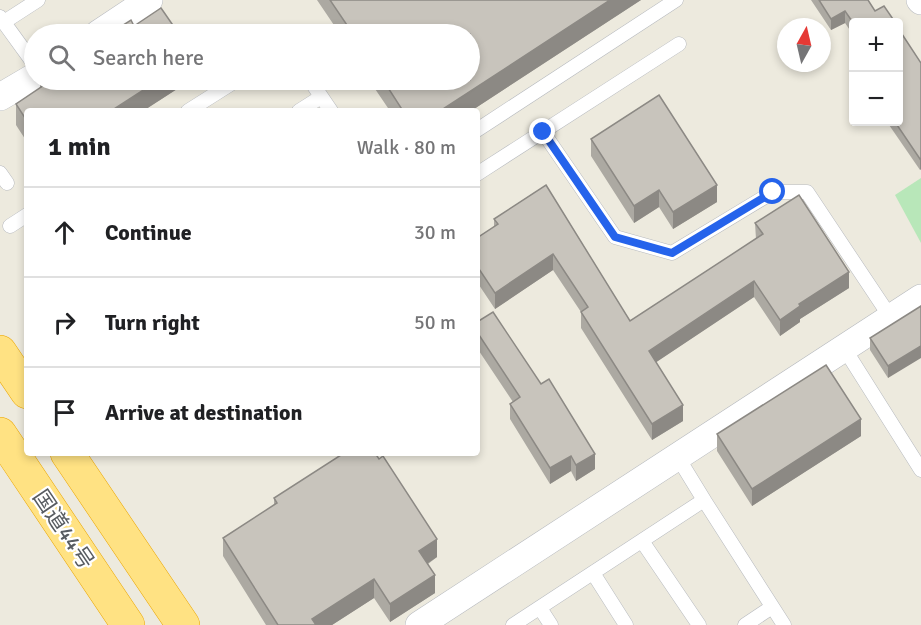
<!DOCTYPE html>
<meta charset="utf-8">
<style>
:root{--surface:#fff;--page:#f2f2f2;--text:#202124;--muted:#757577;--line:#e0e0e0}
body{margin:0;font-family:Signika,"Noto Sans JP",sans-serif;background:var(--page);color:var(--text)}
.controls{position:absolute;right:18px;top:18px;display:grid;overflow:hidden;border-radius:6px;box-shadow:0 3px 9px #0003}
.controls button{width:54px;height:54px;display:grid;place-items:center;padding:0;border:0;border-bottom:2px solid var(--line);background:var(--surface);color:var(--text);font:30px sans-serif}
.compass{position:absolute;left:777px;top:18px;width:54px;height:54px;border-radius:50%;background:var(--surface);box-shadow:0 3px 9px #0003;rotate:8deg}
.stop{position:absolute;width:18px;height:18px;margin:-14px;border:4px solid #2563eb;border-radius:50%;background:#fff}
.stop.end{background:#2563eb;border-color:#fff;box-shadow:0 2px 6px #0008}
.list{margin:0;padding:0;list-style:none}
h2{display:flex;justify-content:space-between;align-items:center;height:78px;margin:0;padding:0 24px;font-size:26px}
h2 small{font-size:20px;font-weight:400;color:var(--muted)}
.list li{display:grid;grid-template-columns:39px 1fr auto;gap:18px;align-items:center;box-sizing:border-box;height:90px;padding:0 24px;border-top:2px solid var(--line)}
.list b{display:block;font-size:22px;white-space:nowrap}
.list em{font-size:20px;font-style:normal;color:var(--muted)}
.icon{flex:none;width:33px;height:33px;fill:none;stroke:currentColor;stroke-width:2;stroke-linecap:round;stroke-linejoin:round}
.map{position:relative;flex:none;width:921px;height:625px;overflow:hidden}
.search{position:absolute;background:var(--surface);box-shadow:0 3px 9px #0003;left:24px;top:24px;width:456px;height:66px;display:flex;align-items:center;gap:15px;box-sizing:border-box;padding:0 21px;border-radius:33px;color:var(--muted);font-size:22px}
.panel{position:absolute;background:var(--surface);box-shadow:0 3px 9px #0003;left:24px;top:108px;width:456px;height:348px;border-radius:6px}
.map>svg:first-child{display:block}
.green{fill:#b8e7b9}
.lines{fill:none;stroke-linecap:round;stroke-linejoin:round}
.lane-casing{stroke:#b7babf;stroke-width:15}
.street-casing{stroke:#b7babf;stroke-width:28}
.highway-casing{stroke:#eba600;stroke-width:34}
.lane{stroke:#fff;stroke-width:14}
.street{stroke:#fff;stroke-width:27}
.highway{stroke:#ffe283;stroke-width:33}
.wall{fill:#aca9a2}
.shaded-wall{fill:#8c8984}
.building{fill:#c8c4bc;stroke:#8c8984;stroke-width:1.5}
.route{stroke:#2563eb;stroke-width:8}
.labels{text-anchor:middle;stroke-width:4.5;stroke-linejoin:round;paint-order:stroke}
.street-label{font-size:22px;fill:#585c61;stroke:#fff}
</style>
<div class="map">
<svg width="921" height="625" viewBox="0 0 921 625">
<rect width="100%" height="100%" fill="#edeade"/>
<path class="green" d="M 921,178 L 921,243 L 895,195 Z"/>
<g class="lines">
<g class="lane-casing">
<path id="lane" d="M 0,17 L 34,64
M 4,22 L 38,0
M 310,80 L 331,111
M 188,111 L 237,80
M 299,111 L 321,97
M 477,130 L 676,0
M 543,132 L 615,237 L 672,253 L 773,192 L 807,192 L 891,318
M 0,173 L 7,183
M 477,174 L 679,44
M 10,226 L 27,215
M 844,348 L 921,470
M 677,456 L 704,500
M 642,541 L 699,625
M 593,573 L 626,625
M 540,608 L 551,625
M 513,625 L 704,500 L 784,625
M 745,625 L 772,607"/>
</g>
<g class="street-casing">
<path id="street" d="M 920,0 L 921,1
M 98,34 L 149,0
M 0,97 L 34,77
M 419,625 L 921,298"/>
</g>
<g class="highway-casing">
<path id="highway" d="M 0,352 L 27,392
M 0,434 L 128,625
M 67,453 L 183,625"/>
</g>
<use href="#lane" class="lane"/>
<use href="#street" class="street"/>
<use href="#highway" class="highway"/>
</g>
<path class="wall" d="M 317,0 L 641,0 L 471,111 L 390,111 L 369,80 L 470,80 L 470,34 L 340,34 Z
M 811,0 L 868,0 L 875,11 L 895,22 L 854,22 L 854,36 L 845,23 L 831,30 Z
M 921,63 L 921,169 L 920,170 L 887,122 L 898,122 Z
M 40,80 L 191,80 L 143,111 L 27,111 L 27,142 L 16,125 L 16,104 L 40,88 Z
M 591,139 L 717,202 L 673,229 L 659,207 L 634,223 L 591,156 Z
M 546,185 L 630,321 L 756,239 L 755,223 L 849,288 L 800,319 L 800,322 L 780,336 L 754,297 L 656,362 L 683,421 L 652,440 L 581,328 L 581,312 L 553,270 L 495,309 L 477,282 L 477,238 L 494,227 L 494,219 Z
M 921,306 L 888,378 L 870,350 L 870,338 Z
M 477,322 L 595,469 L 576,481 L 571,471 L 550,484 L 510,419 L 510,404 L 513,402 L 477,348 Z
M 717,434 L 861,436 L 752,506 L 717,451 Z
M 274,498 L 437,557 L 428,564 L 435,593 L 390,622 L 374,598 L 332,625 L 266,625 L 223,556 L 223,538 L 274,506 Z"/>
<path class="shaded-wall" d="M 610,0 L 641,0 L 471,111 L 440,111 Z
M 845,11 L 845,23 L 831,30 L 831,19 Z
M 159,80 L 191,80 L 143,111 L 111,111 Z
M 921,158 L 921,169 L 920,170 L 920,159 Z
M 717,185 L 717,202 L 673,229 L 673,212 Z
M 659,190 L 659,207 L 634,223 L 634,206 Z
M 553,254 L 553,270 L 495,309 L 495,293 Z
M 849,272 L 849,288 L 800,319 L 800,322 L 780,336 L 780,320 L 799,304 Z
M 754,281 L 754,297 L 649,367 L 649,351 Z
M 921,346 L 921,358 L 888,378 L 888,366 Z
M 683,405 L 683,421 L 652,440 L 652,424 Z
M 861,419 L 861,436 L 752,506 L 752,489 Z
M 595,454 L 595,469 L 576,481 L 576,465 Z
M 571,456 L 571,471 L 550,484 L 550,468 Z
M 437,539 L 437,557 L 419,569 L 419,551 Z
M 435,575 L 435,593 L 390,622 L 390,604 Z
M 374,579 L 374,598 L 332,625 L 312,625 L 312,619 Z"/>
<path class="building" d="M 330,0 L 610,0 L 440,111 L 403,111 L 383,80 L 470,80 L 470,34 L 353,34 Z
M 819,0 L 868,0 L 875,11 L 884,6 L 895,22 L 854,22 L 854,24 L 845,11 L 831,19 Z
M 161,8 L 179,34 L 109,34 L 131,20 L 134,26 Z
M 898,28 L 921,63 L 921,158 L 920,159 L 895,122 L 898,122 Z
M 40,80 L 159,80 L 111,111 L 27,111 L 27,121 L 16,104 L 44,85 Z
M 659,95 L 717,185 L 673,212 L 659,190 L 634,206 L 591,139 Z
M 546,185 L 630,321 L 763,234 L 755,223 L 799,195 L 849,272 L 799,304 L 800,306 L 780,320 L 754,281 L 649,351 L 683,405 L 652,424 L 581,312 L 588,307 L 553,254 L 495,293 L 477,266 L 477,238 L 498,224 L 494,219 Z
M 921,306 L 921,346 L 888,366 L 870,338 Z
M 493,312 L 541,384 L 549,379 L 595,454 L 576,465 L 571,456 L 550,468 L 510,404 L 520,397 L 477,332 L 477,322 Z
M 826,365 L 861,419 L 752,489 L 717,434 Z
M 344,453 L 375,453 L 379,459 L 383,456 L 437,539 L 419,551 L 435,575 L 390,604 L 374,579 L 312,619 L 316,625 L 278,625 L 223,538 L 277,503 L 274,498 Z"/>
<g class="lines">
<path class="route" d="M 543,132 L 615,237 L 672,253 L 773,192"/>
</g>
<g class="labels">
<g class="street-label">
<text transform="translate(64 529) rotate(56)" y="8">国道44号</text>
</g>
</g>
</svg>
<div class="controls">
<button>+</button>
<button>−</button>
</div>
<svg class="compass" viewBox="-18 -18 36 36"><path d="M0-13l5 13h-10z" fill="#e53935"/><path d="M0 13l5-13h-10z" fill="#757577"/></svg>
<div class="stop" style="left:773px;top:192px"></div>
<div class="stop end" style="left:543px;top:132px"></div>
<div class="search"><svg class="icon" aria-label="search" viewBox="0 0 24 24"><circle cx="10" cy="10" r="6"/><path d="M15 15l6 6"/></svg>Search here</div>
<section class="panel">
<h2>1 min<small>Walk · 80 m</small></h2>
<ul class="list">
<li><svg class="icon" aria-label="ahead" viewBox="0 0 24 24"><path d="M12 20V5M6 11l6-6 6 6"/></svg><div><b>Continue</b></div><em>30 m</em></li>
<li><svg class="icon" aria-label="right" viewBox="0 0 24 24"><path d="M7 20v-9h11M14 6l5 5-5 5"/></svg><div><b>Turn right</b></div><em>50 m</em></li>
<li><svg class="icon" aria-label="arrive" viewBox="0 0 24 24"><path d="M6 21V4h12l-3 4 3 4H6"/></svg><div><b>Arrive at destination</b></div></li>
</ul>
</section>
</div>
